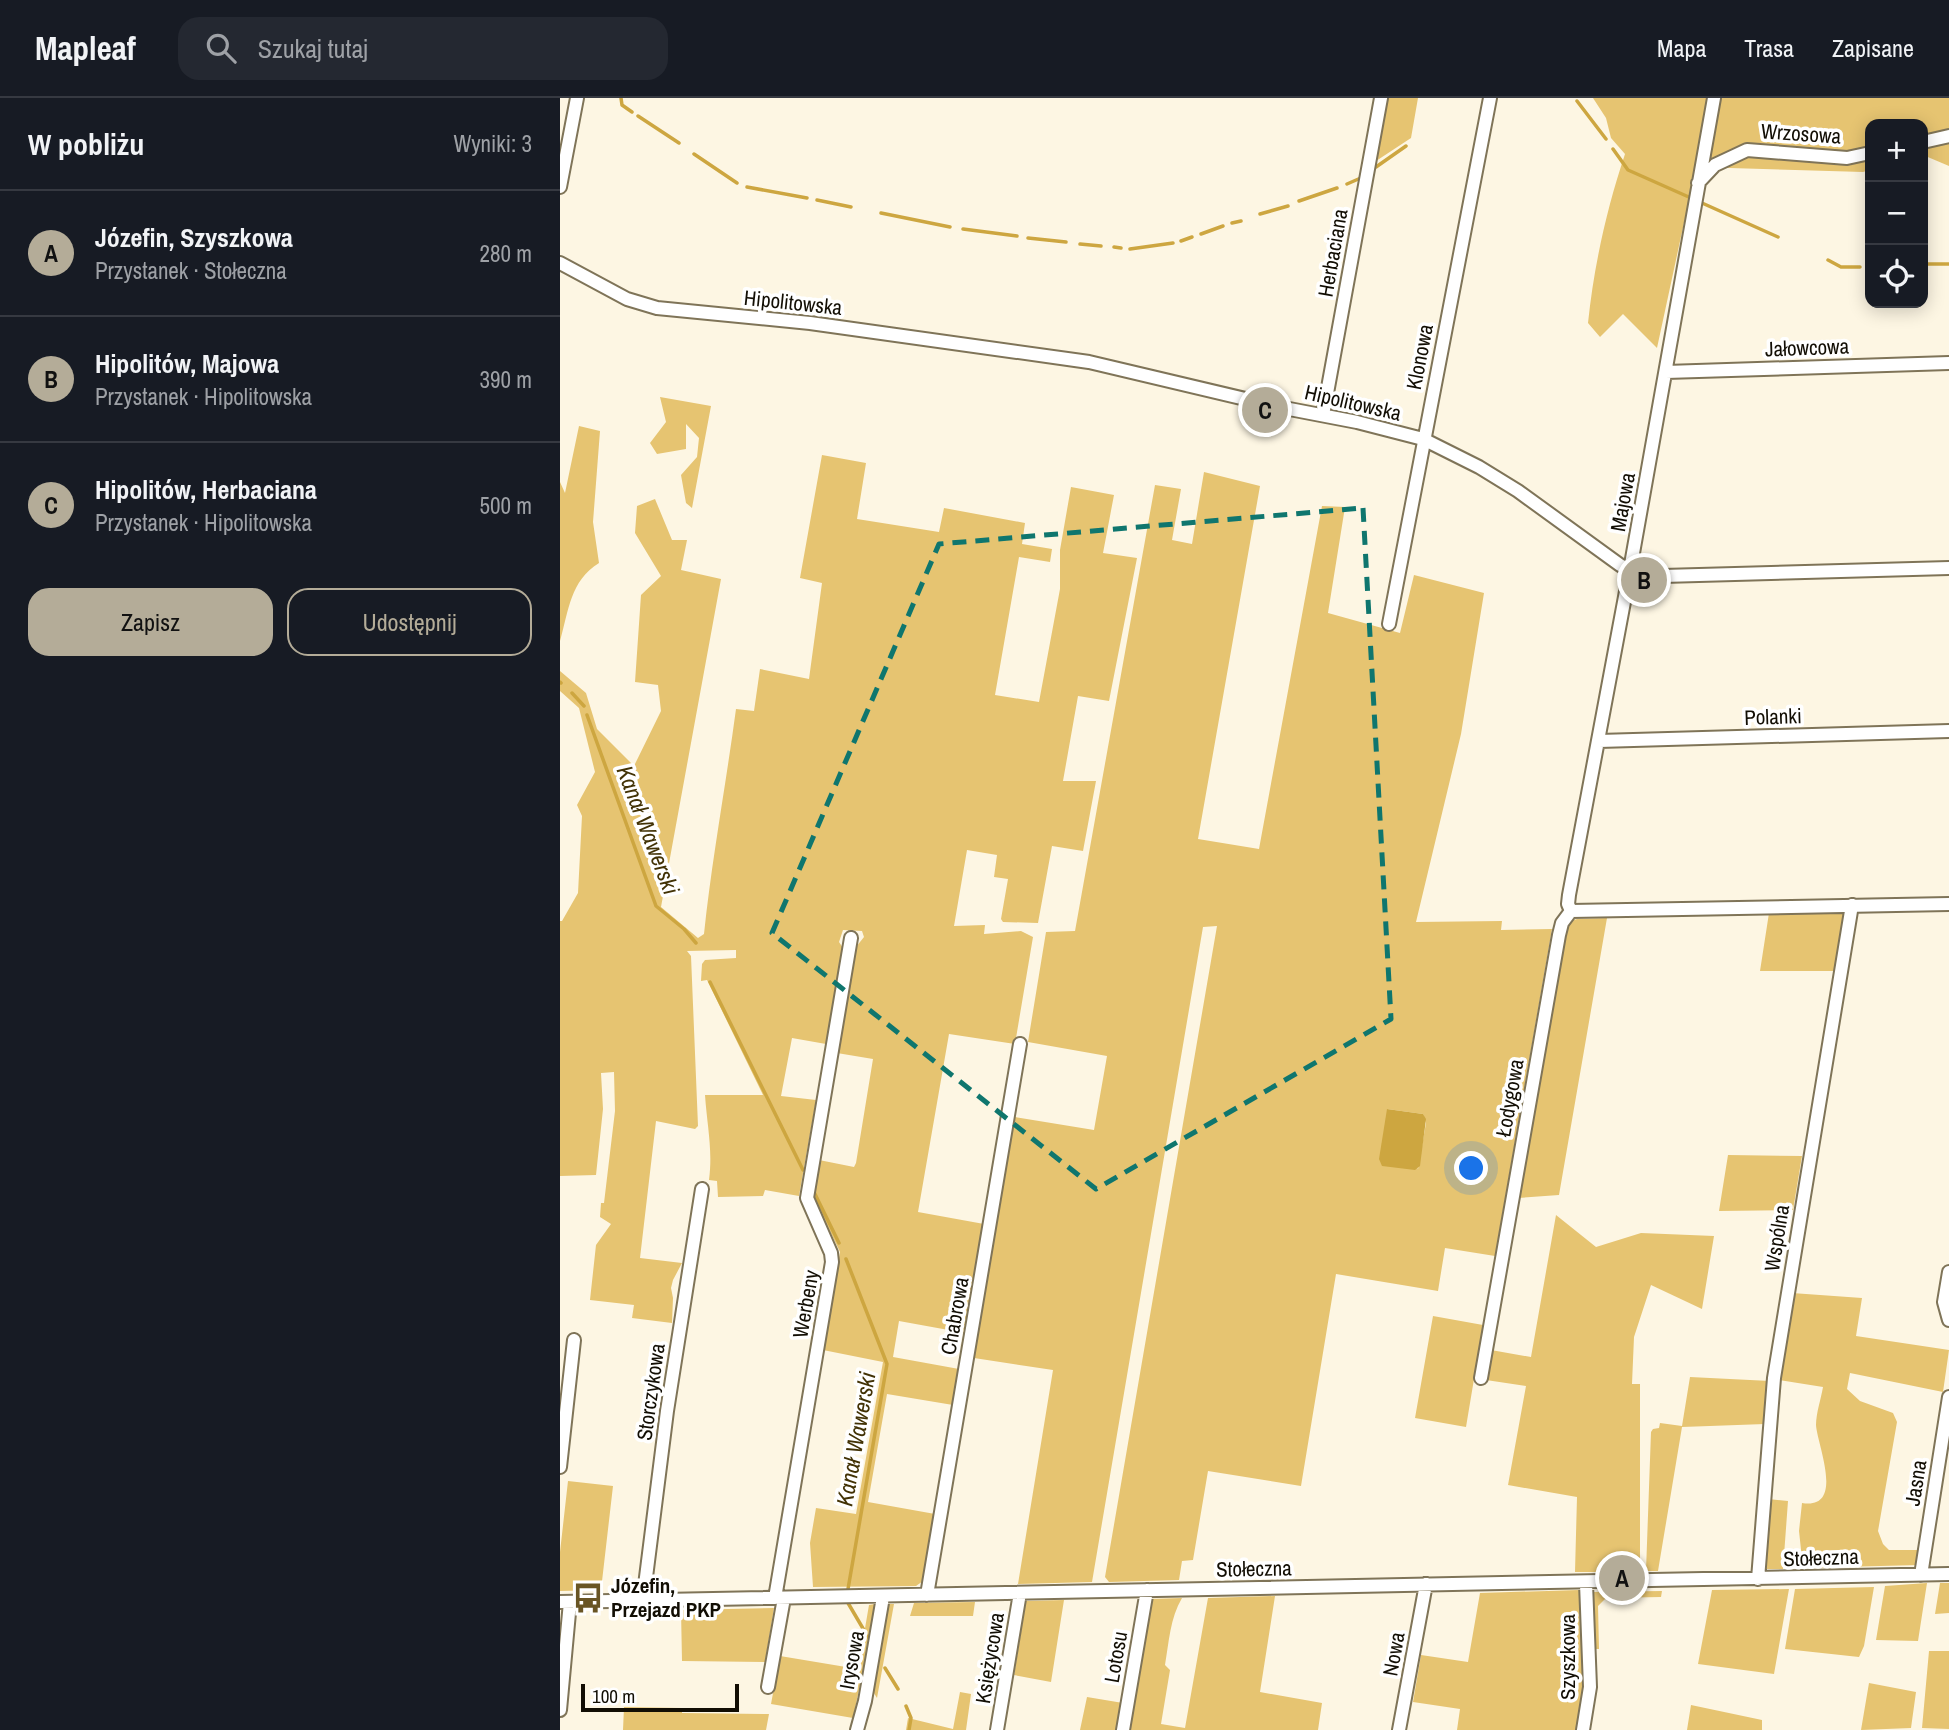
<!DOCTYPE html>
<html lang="pl">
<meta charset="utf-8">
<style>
:root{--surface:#171b24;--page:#242831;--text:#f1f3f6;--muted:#9ea1a6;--line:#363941;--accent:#b4ac98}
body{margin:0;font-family:"Archivo Narrow",sans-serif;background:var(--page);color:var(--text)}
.controls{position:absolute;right:21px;top:21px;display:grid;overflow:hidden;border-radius:14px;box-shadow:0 4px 18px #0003}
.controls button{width:63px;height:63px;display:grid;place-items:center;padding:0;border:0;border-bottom:2px solid var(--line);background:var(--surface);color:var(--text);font:35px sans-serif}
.scale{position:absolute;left:21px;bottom:18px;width:158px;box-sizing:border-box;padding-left:7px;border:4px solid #120e04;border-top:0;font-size:19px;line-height:24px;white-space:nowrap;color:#120e04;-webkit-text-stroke:5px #fff;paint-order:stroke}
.you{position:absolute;left:912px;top:1071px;width:24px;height:24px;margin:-18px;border:5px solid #fff;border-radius:50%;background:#1a73e8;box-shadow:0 0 0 10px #1a73e833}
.badge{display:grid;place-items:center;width:46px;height:46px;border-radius:50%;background:var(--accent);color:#111;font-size:23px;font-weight:700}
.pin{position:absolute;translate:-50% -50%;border:4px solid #fff;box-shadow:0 2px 7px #0006}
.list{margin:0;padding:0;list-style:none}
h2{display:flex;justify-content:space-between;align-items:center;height:91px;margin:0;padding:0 28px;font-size:30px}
h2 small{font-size:23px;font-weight:400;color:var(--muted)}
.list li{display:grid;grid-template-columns:46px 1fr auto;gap:21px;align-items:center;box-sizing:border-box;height:126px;padding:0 28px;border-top:2px solid var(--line)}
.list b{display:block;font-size:26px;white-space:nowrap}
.list p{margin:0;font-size:23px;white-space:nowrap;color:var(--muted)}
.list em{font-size:23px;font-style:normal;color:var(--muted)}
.actions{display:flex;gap:14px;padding:21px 28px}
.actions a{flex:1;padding:16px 0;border:2px solid var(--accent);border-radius:21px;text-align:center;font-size:24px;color:var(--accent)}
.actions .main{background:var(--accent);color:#111}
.icon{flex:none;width:38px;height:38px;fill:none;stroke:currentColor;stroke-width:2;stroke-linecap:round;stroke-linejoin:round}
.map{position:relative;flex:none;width:1389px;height:1632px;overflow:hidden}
header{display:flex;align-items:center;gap:42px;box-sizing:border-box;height:98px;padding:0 35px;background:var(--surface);border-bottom:2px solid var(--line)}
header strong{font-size:33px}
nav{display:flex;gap:38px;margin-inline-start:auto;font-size:24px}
.search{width:490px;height:63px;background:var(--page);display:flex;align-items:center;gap:18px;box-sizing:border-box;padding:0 24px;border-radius:21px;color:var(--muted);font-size:26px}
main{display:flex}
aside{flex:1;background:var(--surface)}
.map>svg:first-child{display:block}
.green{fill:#e6c471;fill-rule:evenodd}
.water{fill:#cda640}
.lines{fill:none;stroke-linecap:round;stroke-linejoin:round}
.stream{stroke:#cda640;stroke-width:3.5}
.minor-casing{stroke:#7f7458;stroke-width:16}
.minor{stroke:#fff;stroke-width:12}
.marked{fill:none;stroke:#0f766e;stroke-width:5;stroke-dasharray:14 9;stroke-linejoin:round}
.labels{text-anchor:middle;stroke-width:7;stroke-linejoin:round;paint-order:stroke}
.street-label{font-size:21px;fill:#120e04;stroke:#fff}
.poi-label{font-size:21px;font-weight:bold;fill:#120e04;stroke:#fff;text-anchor:start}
.water-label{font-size:23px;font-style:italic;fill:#423205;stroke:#fff}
</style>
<header>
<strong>Mapleaf</strong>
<div class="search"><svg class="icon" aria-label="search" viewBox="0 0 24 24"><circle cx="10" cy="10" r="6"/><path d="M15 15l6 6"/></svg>Szukaj tutaj</div>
<nav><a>Mapa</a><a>Trasa</a><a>Zapisane</a></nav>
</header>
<main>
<aside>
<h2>W pobliżu<small>Wyniki: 3</small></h2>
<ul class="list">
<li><span class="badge">A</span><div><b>Józefin, Szyszkowa</b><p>Przystanek · Stołeczna</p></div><em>280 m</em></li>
<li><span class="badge">B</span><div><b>Hipolitów, Majowa</b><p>Przystanek · Hipolitowska</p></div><em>390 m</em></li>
<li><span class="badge">C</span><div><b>Hipolitów, Herbaciana</b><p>Przystanek · Hipolitowska</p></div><em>500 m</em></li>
</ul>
<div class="actions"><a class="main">Zapisz</a><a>Udostępnij</a></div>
</aside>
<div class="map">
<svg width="1389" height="1632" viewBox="0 0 1389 1632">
<rect width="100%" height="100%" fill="#fdf6e3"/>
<path class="green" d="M 828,0 L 858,0 L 851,40 L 813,65 Z
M 1033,0 L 1389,0 L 1389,68 L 1363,57 L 1363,26 L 1310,26 L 1310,72 L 1303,74 L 1136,69 L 1097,250 L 1063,216 L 1040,239 L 1028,225 C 1034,167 1047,110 1065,56 L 1051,40 L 1046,20 Z
M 100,299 L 151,308 L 132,410 L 126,405 L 121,377 L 137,359 L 139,340 L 126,326 L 126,351 L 97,356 L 90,345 L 106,324 Z
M 19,328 L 40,333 L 33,424 L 39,465 C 10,483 9,512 0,543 L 0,384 L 5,395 Z
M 262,357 L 306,365 L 297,421 L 379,434 L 384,410 L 465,425 L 462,446 L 492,451 L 490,464 L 459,459 L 435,597 L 479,604 L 500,491 L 500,452 L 511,389 L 554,397 L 543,455 L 577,460 L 549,603 L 518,598 L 503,683 L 536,683 L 523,753 L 492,748 L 478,825 L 443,824 L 441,821 L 448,781 L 434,779 L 437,757 L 407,752 L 394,828 L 425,827 L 424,836 L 461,833 L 473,839 L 455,946 L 389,936 L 358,1114 L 424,1126 L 405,1235 L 339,1223 L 333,1259 L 399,1271 L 393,1307 L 327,1296 L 308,1404 L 375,1416 L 363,1483 L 356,1488 L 253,1489 L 250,1445 L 256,1410 L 296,1416 L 323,1264 L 263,1252 L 280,1154 L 252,1096 L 259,1062 L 294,1069 L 296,1065 L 313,961 L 277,955 L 296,849 L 304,839 L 302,833 L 283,832 L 279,844 L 283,850 L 266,946 L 232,940 L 221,998 L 256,1002 L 239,1098 L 205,1092 L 203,1098 L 158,1099 L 157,1083 L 149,1082 C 153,1052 147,1027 145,997 L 203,997 L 147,882 L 141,883 L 142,866 L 145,862 L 176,860 L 176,852 L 127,853 L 131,858 L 138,1028 L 135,1031 L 96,1023 L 80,1160 L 122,1165 L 113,1182 L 111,1190 L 113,1200 L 112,1225 L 72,1220 L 74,1207 L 30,1202 L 36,1147 L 51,1126 L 40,1119 L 41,1105 L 44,1105 L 55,1013 L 54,974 L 41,975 L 43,1011 L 36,1077 L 0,1078 L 0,823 L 2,823 L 18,795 L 22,718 L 17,707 L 35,674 L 19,610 L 0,593 L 0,573 L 26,595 L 37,631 L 74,668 L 101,613 L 98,587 L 75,584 L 81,497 L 101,478 L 75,435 L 77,408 L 95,401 L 112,442 L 127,442 L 121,472 L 161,481 L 101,809 L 138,840 L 144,836 C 152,760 166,686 176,611 L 194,613 L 200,571 L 249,581 L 262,485 L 240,480 Z
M 644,374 L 700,388 L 638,741 L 699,751 L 762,408 L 785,409 L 768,515 L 840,535 L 854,477 L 924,495 L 901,636 L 856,824 L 942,823 L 941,832 L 992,831 L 935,1158 L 885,1150 L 878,1193 L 776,1176 L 741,1388 L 648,1373 L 633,1462 L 622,1463 L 619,1482 L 549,1484 L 545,1479 L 657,828 L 643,829 L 532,1484 L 458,1486 L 493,1272 L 414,1260 L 455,1019 L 534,1032 L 547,958 L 468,944 L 486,834 L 515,833 L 595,387 L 621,391 L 612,442 L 632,446 ZM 827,1011 L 863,1016 L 866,1025 L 858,1071 Z
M 1284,813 L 1274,873 L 1200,873 L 1209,815 Z
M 1047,820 L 999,1097 L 958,1100 L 1005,835 L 1008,824 L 1017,821 Z
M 1168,1057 L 1242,1058 L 1233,1112 L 1159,1113 Z
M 996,1117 L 1036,1149 L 1081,1135 L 1154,1138 L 1142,1211 L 1091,1187 L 1074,1239 L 1072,1286 L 1080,1286 L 1080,1474 L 1015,1474 L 1017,1399 L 948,1387 L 966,1288 L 926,1282 L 931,1252 L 971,1259 Z
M 1232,1195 L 1302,1200 L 1296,1238 L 1389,1252 L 1383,1294 L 1290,1275 L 1287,1291 L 1300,1303 L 1333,1315 L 1337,1324 L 1318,1433 L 1323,1446 L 1329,1452 L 1361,1452 L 1359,1467 L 1243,1470 L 1239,1433 L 1242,1405 C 1286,1412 1257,1346 1256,1327 C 1256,1315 1261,1301 1263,1289 L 1219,1282 Z
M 873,1218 L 923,1227 L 906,1329 L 855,1320 Z
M 1130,1279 L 1210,1283 L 1205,1326 L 1122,1329 L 1098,1473 L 1086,1473 L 1091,1334 L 1093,1331 L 1099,1330 L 1100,1325 L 1122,1328 Z
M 8,1383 L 53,1388 L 41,1492 L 0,1493 L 0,1454 Z
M 1208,1401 L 1228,1403 L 1223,1471 L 1202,1471 Z
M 1367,1485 L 1358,1543 L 1316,1542 L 1325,1488 Z
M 1380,1485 L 1389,1485 L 1389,1515 L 1375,1516 Z
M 1314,1489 L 1304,1548 L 1299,1559 L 1225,1551 L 1235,1491 Z
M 1229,1491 L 1214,1576 L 1138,1566 L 1152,1492 Z
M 1019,1492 L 1026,1585 L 1019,1632 L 897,1632 L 900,1611 L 853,1604 L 861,1557 L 908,1564 L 920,1495 Z
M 1102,1493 L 1101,1499 L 1046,1500 L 1038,1508 L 1039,1551 L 1034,1551 L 1033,1494 Z
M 715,1498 L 700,1594 L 762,1605 L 758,1632 L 569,1632 L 590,1501 L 622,1500 C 610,1520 609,1544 605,1567 L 610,1572 L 601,1626 L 625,1630 L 648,1500 Z
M 504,1502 L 491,1584 L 454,1577 L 466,1503 Z
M 415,1504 L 413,1518 L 350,1518 L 354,1505 Z
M 315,1506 L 316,1513 L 293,1620 L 211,1606 L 220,1558 L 298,1571 L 309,1507 Z
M 324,1506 L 334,1506 L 317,1600 L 312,1592 Z
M 214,1510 L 205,1564 L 122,1563 L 121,1512 Z
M 1369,1553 L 1389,1553 L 1389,1631 L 1362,1630 Z
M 1309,1585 L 1356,1594 L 1351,1630 L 1301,1632 Z
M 400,1594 L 411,1596 L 406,1632 L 346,1632 L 348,1620 L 393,1631 Z
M 527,1599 L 563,1605 L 558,1632 L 520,1632 Z
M 1131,1607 L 1202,1622 L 1202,1632 L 1127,1632 Z
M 64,1609 L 122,1610 L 122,1615 L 209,1616 L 206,1632 L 63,1632 Z"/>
<path class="water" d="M 827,1011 L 863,1016 L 866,1021 L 860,1068 L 855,1072 L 822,1068 L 819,1061 Z"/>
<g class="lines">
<path class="stream" d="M 61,0 L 62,7 L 72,14
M 1017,3 L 1046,41
M 78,18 L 119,45
M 1053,51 L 1068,72 L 1131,100
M 134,56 L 177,85
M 816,69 L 846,48
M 787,86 L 803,79
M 187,89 L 247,100
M 257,102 L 291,109
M 739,103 L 777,90
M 1142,105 L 1218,139
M 321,115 L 390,129
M 700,116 L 728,108
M 672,125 L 681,123
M 403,131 L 457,138
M 641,136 L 663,128
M 468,140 L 506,144
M 621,143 L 632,139
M 520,146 L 541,148
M 554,149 L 561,150
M 570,151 L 613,145
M 1268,162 L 1281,169 L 1300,169
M 1366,166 L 1389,166
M 0,584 L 1,585
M 12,595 L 24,608
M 27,617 L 96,808 L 124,831 L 136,845
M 150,884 L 243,1072
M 254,1094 L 279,1145
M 286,1161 L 327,1266 L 288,1491
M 288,1505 L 308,1539
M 325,1570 L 338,1591
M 346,1608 L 351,1620 L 349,1632"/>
<g class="minor-casing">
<path id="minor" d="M 1363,44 L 1389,38
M 1138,85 L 1155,67 L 1187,52 L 1287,60 L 1310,55
M 0,89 L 17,0
M 0,165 L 67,201 L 97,210 L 250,225 L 529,264 L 719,309 L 797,324 L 863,341 L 919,369 L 958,393 L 1060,467 L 1070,472 L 1103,478 L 1389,470
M 1106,274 L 1389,265
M 763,317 L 821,0
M 829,526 L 930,0
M 1039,643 L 1389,633
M 1011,813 L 1008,806 L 1009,797 L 1070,472 L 1154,0
M 1011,813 L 1389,806
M 1389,1174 L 1384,1204 L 1389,1222
M 921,1280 L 999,837 L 1002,825 L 1011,813
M 0,1369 L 14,1242
M 1361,1477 L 1389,1299
M 1198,1481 L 1214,1280 L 1292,807
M 367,1497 L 460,946
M 215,1500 L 272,1164 L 271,1155 L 247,1100 L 291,840
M 83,1503 L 107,1313 L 142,1091
M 0,1504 L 1389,1476
M 208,1589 L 224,1500
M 0,1612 L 10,1504
M 297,1632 L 305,1603 L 323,1499
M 437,1632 L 460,1495
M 563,1632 L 587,1492
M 839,1632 L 866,1486
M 1023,1632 L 1030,1589 L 1026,1485"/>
</g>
<use href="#minor" class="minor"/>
</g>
<path class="marked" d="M 803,410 L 831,921 L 536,1091 L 212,835 L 379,446 Z"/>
<defs>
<g id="bus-bare" transform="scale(2.415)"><path d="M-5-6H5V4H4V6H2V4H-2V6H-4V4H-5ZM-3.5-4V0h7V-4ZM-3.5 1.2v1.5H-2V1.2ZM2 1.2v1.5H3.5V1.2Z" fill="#695524" stroke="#fff" stroke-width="2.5" paint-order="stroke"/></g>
</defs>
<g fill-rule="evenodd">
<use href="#bus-bare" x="28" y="1500"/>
</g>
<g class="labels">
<g class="street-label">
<text transform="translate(1241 36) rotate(4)" y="7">Wrzosowa</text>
<text transform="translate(773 155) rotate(-80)" y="7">Herbaciana</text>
<text transform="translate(233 205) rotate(6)" y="7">Hipolitowska</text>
<text transform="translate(1247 250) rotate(-2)" y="7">Jałowcowa</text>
<text transform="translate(860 259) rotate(-79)" y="7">Klonowa</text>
<text transform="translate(793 305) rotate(13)" y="7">Hipolitowska</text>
<text transform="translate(1063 404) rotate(-80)" y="7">Majowa</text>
<text transform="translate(1213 619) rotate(-2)" y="7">Polanki</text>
<text transform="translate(950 1000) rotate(-80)" y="7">Łodygowa</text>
<text transform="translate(1217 1140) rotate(-81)" y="7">Wspólna</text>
<text transform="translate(246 1206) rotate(-80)" y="7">Werbeny</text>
<text transform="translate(395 1218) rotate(-80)" y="7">Chabrowa</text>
<text transform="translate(91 1294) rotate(-82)" y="7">Storczykowa</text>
<text transform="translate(1356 1385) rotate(-81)" y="7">Jasna</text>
<text transform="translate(1261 1460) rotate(-2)" y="7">Stołeczna</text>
<text transform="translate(694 1471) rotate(-1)" y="7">Stołeczna</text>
<text transform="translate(834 1556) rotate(-80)" y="7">Nowa</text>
<text transform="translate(556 1559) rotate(-80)" y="7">Lotosu</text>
<text transform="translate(1008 1559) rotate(-90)" y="7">Szyszkowa</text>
<text transform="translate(430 1560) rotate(-81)" y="7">Księżycowa</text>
<text transform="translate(292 1562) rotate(-80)" y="7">Irysowa</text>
</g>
<g class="poi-label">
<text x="51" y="1495">Józefin,<tspan x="51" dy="24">Przejazd PKP</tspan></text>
</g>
<g class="water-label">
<text transform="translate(88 732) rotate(69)" y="8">Kanał Wawerski</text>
<text transform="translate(296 1341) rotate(-80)" y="8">Kanał Wawerski</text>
</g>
</g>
</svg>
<div class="controls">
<button>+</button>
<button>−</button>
<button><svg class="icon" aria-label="locate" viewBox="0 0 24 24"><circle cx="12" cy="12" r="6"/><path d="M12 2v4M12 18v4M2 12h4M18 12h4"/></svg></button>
</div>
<div class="scale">100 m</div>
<div class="you"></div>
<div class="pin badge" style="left:1062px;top:1480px">A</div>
<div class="pin badge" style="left:1084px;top:482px">B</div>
<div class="pin badge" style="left:705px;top:312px">C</div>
</div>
</main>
